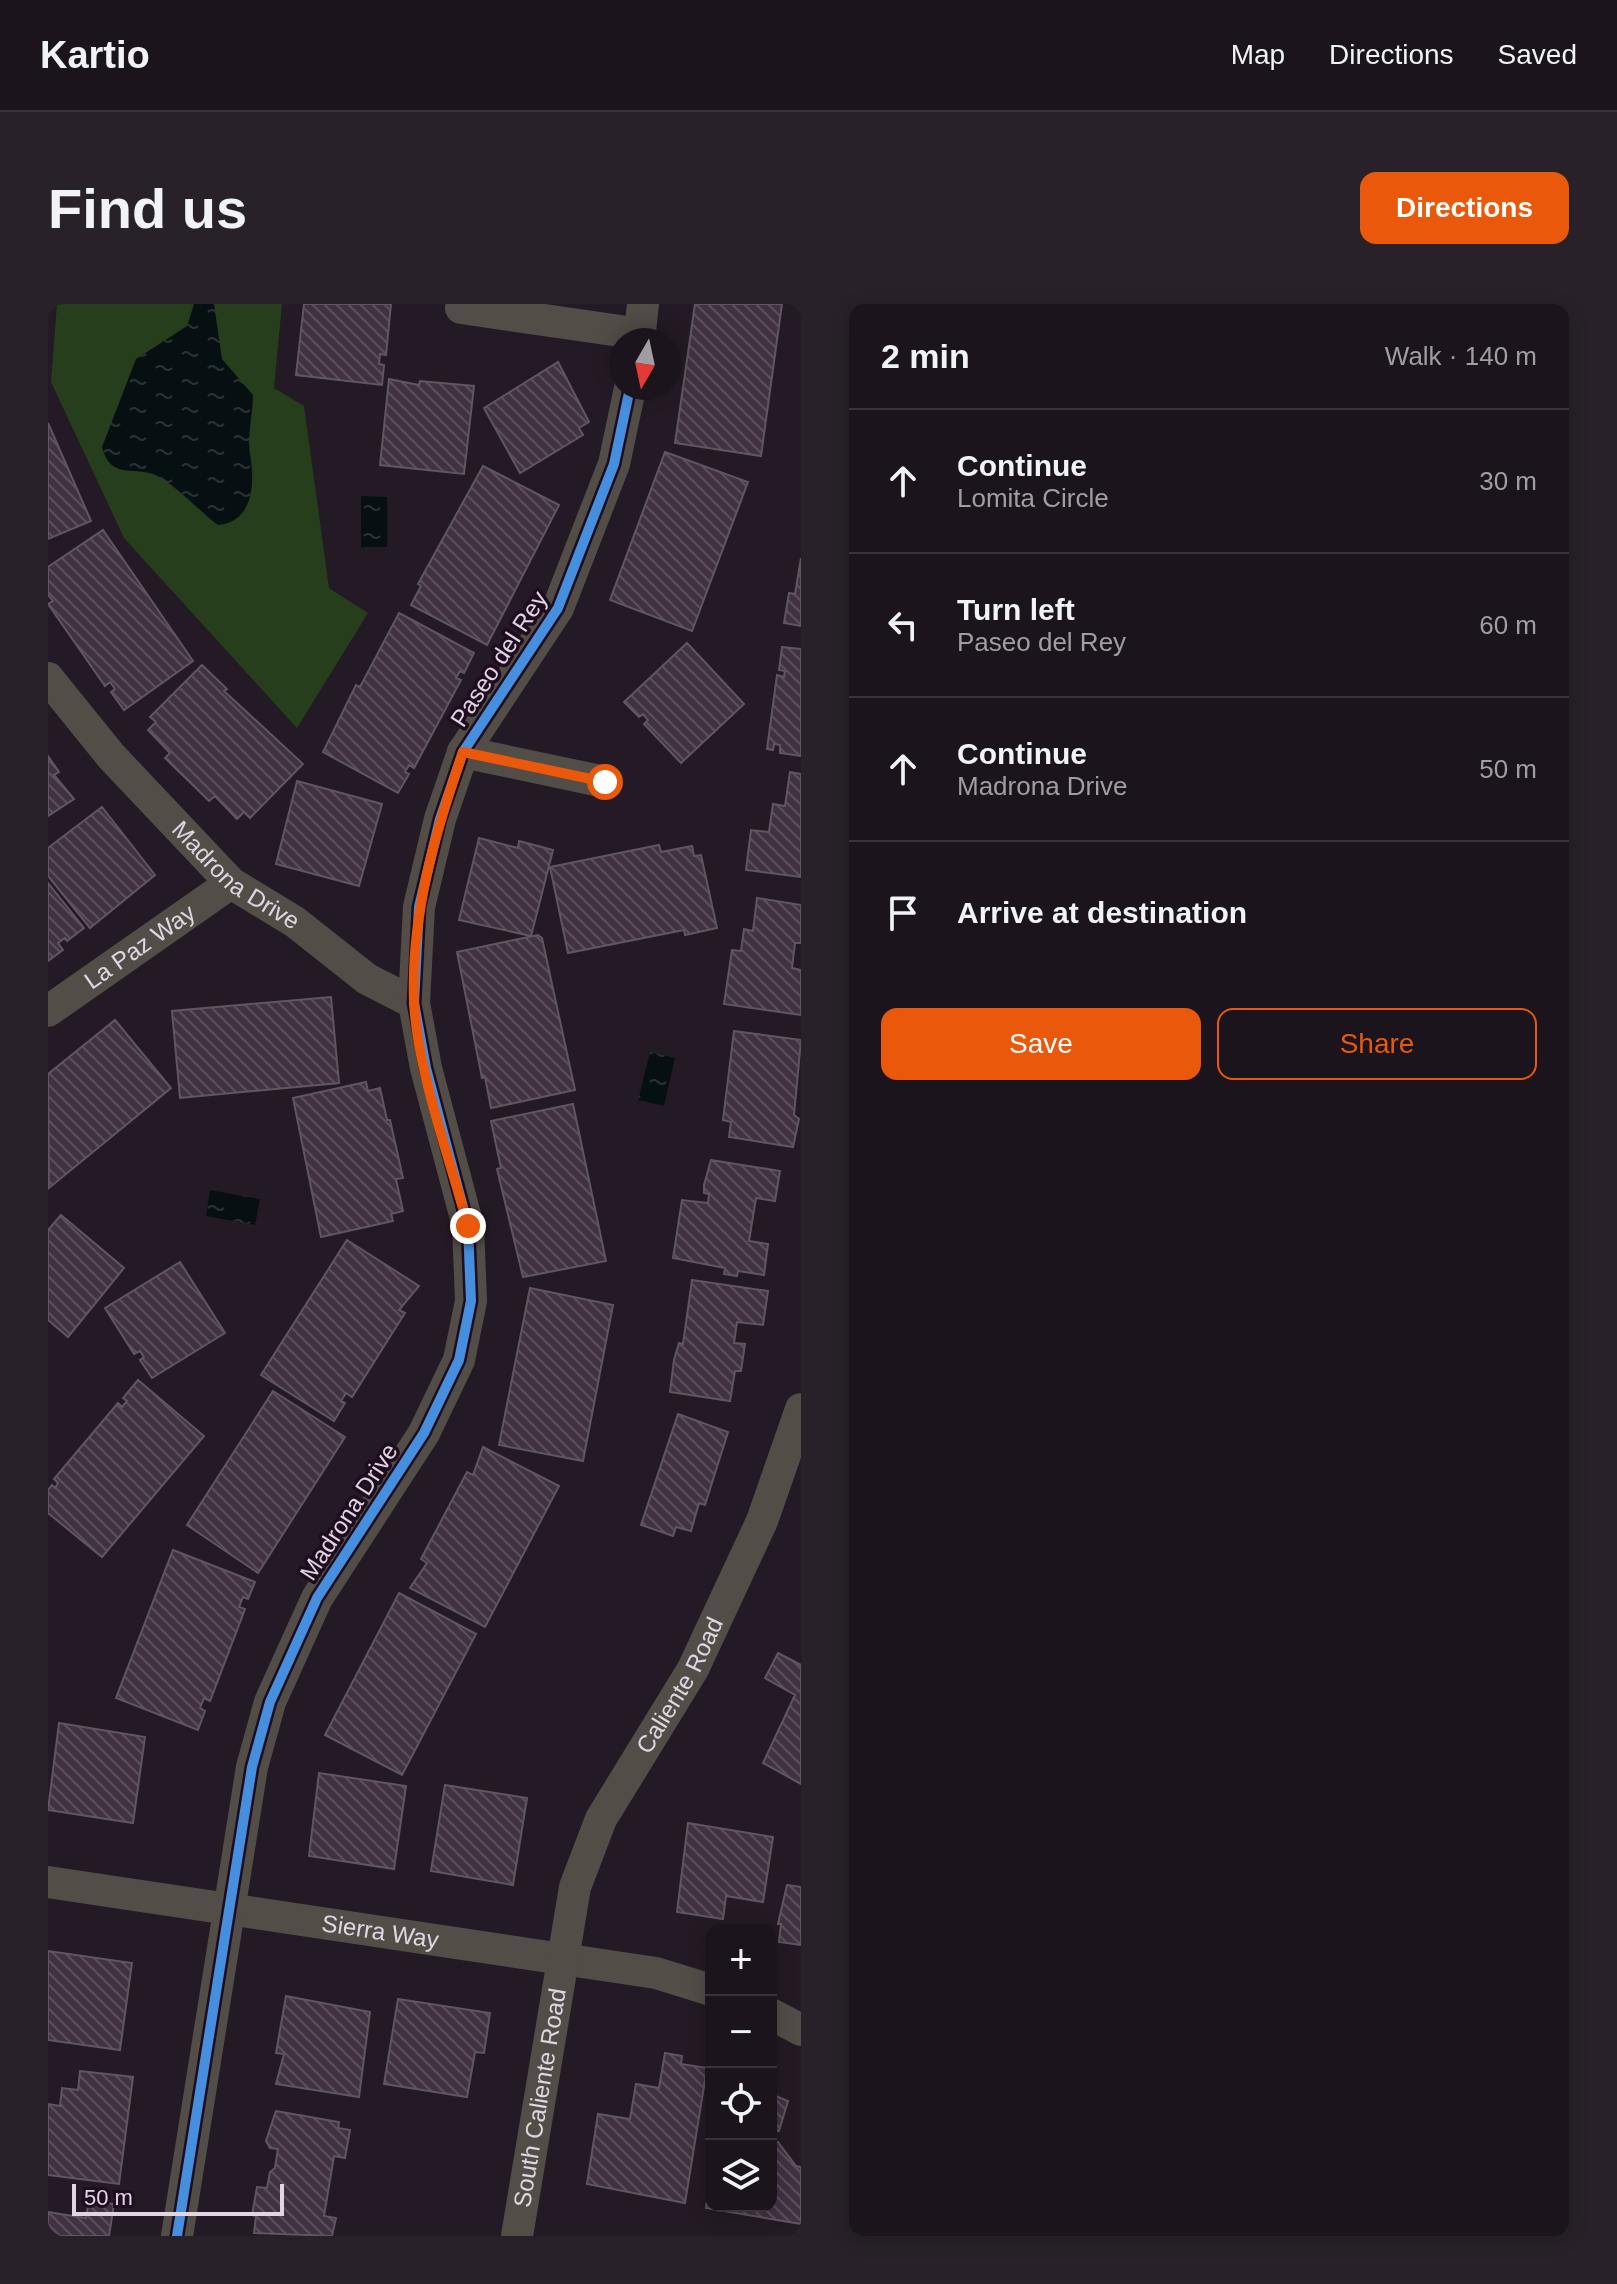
<!DOCTYPE html>
<meta charset="utf-8">
<style>
:root{--surface:#1b141c;--page:#282129;--text:#f1f3f6;--muted:#a09ea3;--line:#39333b;--accent:#ea580c}
body{margin:0;font-family:Helvetica,sans-serif;background:var(--page);color:var(--text)}
.controls{position:absolute;right:24px;bottom:24px;display:grid;overflow:hidden;border-radius:16px;box-shadow:0 4px 20px #0003}
.controls button{width:72px;height:72px;display:grid;place-items:center;padding:0;border:0;border-bottom:2px solid var(--line);background:var(--surface);color:var(--text);font:40px sans-serif}
.compass{position:absolute;left:561px;top:24px;width:72px;height:72px;border-radius:50%;background:var(--surface);box-shadow:0 4px 20px #0003;rotate:189deg}
.scale{position:absolute;left:24px;bottom:20px;width:212px;box-sizing:border-box;padding-left:8px;border:4px solid #e2d5e2;border-top:0;font-size:22px;line-height:28px;white-space:nowrap;color:#e2d5e2;-webkit-text-stroke:6px #1e0d1f;paint-order:stroke}
.stop{position:absolute;width:24px;height:24px;margin:-18px;border:6px solid #ea580c;border-radius:50%;background:#fff}
.stop.end{background:#ea580c;border-color:#fff;box-shadow:0 2px 8px #0008}
.list{margin:0;padding:0;list-style:none}
h2{display:flex;justify-content:space-between;align-items:center;height:104px;margin:0;padding:0 32px;font-size:34px}
h2 small{font-size:26px;font-weight:400;color:var(--muted)}
.list li{display:grid;grid-template-columns:52px 1fr auto;gap:24px;align-items:center;box-sizing:border-box;height:144px;padding:0 32px;border-top:2px solid var(--line)}
.list b{display:block;font-size:30px;white-space:nowrap}
.list p{margin:0;font-size:26px;white-space:nowrap;color:var(--muted)}
.list em{font-size:26px;font-style:normal;color:var(--muted)}
.actions{display:flex;gap:16px;padding:24px 32px}
.actions a{flex:1;padding:18px 0;border:2px solid var(--accent);border-radius:16px;text-align:center;font-size:28px;color:var(--accent)}
.actions .main{background:var(--accent);color:#fff}
.icon{flex:none;width:44px;height:44px;fill:none;stroke:currentColor;stroke-width:2;stroke-linecap:round;stroke-linejoin:round}
.map{position:relative;flex:none;width:753px;height:1932px;overflow:hidden;border-radius:16px}
header{display:flex;align-items:center;gap:48px;box-sizing:border-box;height:112px;padding:0 40px;background:var(--surface);border-bottom:2px solid var(--line)}
header strong{font-size:38px}
nav{display:flex;gap:44px;margin-inline-start:auto;font-size:28px}
.intro{display:flex;align-items:center;justify-content:space-between;box-sizing:border-box;height:192px;padding:0 48px}
h1{margin:0;font-size:56px}
.button{padding:20px 36px;border-radius:16px;background:var(--accent);color:#fff;font-size:28px;font-weight:700}
main{display:flex;gap:48px;padding:0 48px}
aside{flex:1;background:var(--surface);border-radius:16px;box-shadow:0 4px 20px #0003}
.map>svg:first-child{display:block}
.grass{fill:#263e1b}
.water{fill:url(#water-ripples)}
.building{fill:url(#building-back-hatch);stroke:#5f5660;stroke-width:2}
.lines{fill:none;stroke-linecap:round;stroke-linejoin:round}
.street{stroke:#534d48;stroke-width:32}
.cycleway-casing{stroke:#1e0d1f;stroke-width:15}
.cycleway{stroke:#468fdf;stroke-width:10}
.route{stroke:#ea580c;stroke-width:10}
.labels{text-anchor:middle;stroke-width:7;stroke-linejoin:round;paint-order:stroke}
.street-label{font-size:24px;fill:#e2d5e2;stroke:#1e0d1f}
</style>
<header>
<strong>Kartio</strong>
<nav><a>Map</a><a>Directions</a><a>Saved</a></nav>
</header>
<div class="intro"><h1>Find us</h1><a class="button">Directions</a></div>
<main>
<div class="map">
<svg width="753" height="1932" viewBox="0 0 753 1932">
<defs>
<pattern id="water-ripples" width="26" height="14" patternUnits="userSpaceOnUse" patternTransform="scale(2)"><rect width="26" height="14" fill="#061012"/><path d="M2 4q2-2 4 0t4 0M15 11q2-2 4 0t4 0" fill="none" stroke="#2a3234"/></pattern>
<pattern id="building-back-hatch" width="6" height="6" patternUnits="userSpaceOnUse" patternTransform="scale(2)"><rect width="6" height="6" fill="#413242"/><path d="M-1 5l2 2M0 0l6 6M5-1l2 2" fill="none" stroke="#5c4f5d"/></pattern>
</defs>
<rect width="100%" height="100%" fill="#241a25"/>
<path class="grass" d="M 9,0 L 234,0 L 226,84 L 256,102 L 281,284 L 320,309 L 249,424 L 76,234 L 3,78 Z"/>
<path class="water" d="M 146,0 L 166,0 L 174,55 L 205,91 C 205,109 199,133 202,150 C 207,178 206,218 170,221 C 152,208 124,177 105,170 C 84,163 62,175 54,143 L 88,55 L 139,22 Z
M 313,192 L 339,193 L 339,243 L 313,243 Z
M 602,748 L 627,754 L 616,802 L 590,796 Z
M 162,886 L 212,895 L 207,921 L 158,912 Z"/>
<path class="building" d="M 256,0 L 343,0 L 338,51 L 332,50 L 331,60 L 336,61 L 334,81 L 248,71 Z
M 647,0 L 734,0 L 713,152 L 627,139 Z
M 510,58 L 541,118 L 531,124 L 535,131 L 472,169 L 436,104 Z
M 341,75 L 371,81 L 372,77 L 426,82 L 416,170 L 332,161 Z
M 0,119 L 43,217 L 0,235 Z
M 617,148 L 700,178 L 644,327 L 562,296 Z
M 435,162 L 511,201 L 439,341 L 363,301 L 373,282 L 370,280 Z
M 55,226 L 145,357 L 76,406 L 63,388 L 67,385 L 62,378 L 57,382 L 0,300 L 5,297 L 0,291 L 0,263 Z
M 753,254 L 753,322 L 736,319 L 741,289 L 747,290 Z
M 351,309 L 426,349 L 416,369 L 412,367 L 408,374 L 413,376 L 366,464 L 361,461 L 357,468 L 361,470 L 350,489 L 275,448 L 308,381 L 312,383 Z
M 639,339 L 696,400 L 633,459 L 596,420 L 600,416 L 595,410 L 591,413 L 576,398 Z
M 734,343 L 753,345 L 753,452 L 732,449 L 732,441 L 726,440 L 725,446 L 719,445 L 729,371 L 736,373 L 737,367 L 731,366 Z
M 154,361 L 179,385 L 176,387 L 255,460 L 202,514 L 196,508 L 189,515 L 167,492 L 161,497 L 117,454 L 122,449 L 100,426 L 108,418 L 102,413 Z
M 0,452 L 11,468 L 6,471 L 26,495 L 0,512 Z
M 742,468 L 753,470 L 753,573 L 698,566 L 703,526 L 721,528 L 725,500 L 737,502 Z
M 249,477 L 334,500 L 311,582 L 228,560 Z
M 54,503 L 107,571 L 42,624 L 0,572 L 0,544 Z
M 431,534 L 470,544 L 471,537 L 505,546 L 483,632 L 411,616 Z
M 611,541 L 613,548 L 644,542 L 646,552 L 653,551 L 669,624 L 637,631 L 636,626 L 520,649 L 502,563 Z
M 0,579 L 36,624 L 19,637 L 17,634 L 10,639 L 15,646 L 0,657 Z
M 709,594 L 753,601 L 753,639 L 747,639 L 744,664 L 753,666 L 753,711 L 676,700 L 684,646 L 693,647 L 696,625 L 705,627 Z
M 490,631 L 494,634 L 527,786 L 443,804 L 437,773 L 434,774 L 409,648 Z
M 283,693 L 291,779 L 132,794 L 124,707 Z
M 67,716 L 123,784 L 1,884 L 0,770 Z
M 686,727 L 753,736 L 746,811 L 751,815 L 745,843 L 681,833 L 683,818 L 675,816 Z
M 318,778 L 320,787 L 332,784 L 339,816 L 342,816 L 355,874 L 348,875 L 355,907 L 343,910 L 345,917 L 273,933 L 245,794 Z
M 525,800 L 558,957 L 475,973 L 449,865 L 453,864 L 443,817 Z
M 663,856 L 732,867 L 727,897 L 708,894 L 701,937 L 720,940 L 716,971 L 690,967 L 689,972 L 676,970 L 677,964 L 625,954 L 634,896 L 660,899 L 661,890 L 656,889 L 656,881 Z
M 13,911 L 76,964 L 20,1033 L 0,1016 L 0,926 Z
M 299,936 L 371,982 L 351,1006 L 357,1009 L 304,1093 L 298,1089 L 293,1097 L 297,1099 L 286,1117 L 213,1071 Z
M 132,958 L 177,1029 L 104,1074 L 92,1056 L 96,1053 L 92,1047 L 86,1050 L 57,1004 Z
M 644,976 L 720,987 L 715,1021 L 689,1018 L 686,1039 L 697,1040 L 693,1067 L 687,1067 L 682,1097 L 622,1088 L 626,1056 L 631,1039 L 635,1040 Z
M 482,984 L 565,1001 L 535,1157 L 451,1141 Z
M 90,1076 L 156,1132 L 54,1253 L 0,1209 L 0,1186 L 4,1181 L 7,1184 L 10,1179 L 6,1175 L 70,1099 L 74,1103 L 79,1097 L 75,1094 Z
M 225,1087 L 297,1133 L 210,1269 L 139,1221 Z
M 630,1110 L 680,1128 L 657,1201 L 651,1199 L 643,1227 L 628,1223 L 625,1232 L 593,1221 Z
M 435,1143 L 511,1182 L 437,1323 L 362,1284 L 379,1259 L 373,1255 L 419,1168 L 425,1171 Z
M 125,1246 L 207,1278 L 200,1295 L 195,1293 L 191,1303 L 197,1305 L 162,1397 L 156,1394 L 152,1404 L 157,1407 L 150,1426 L 68,1394 Z
M 351,1289 L 428,1330 L 354,1471 L 277,1431 Z
M 730,1349 L 753,1361 L 753,1480 L 715,1459 L 747,1391 L 717,1374 Z
M 11,1419 L 97,1433 L 85,1519 L 0,1506 Z
M 271,1469 L 358,1482 L 346,1565 L 261,1552 Z
M 397,1481 L 479,1494 L 465,1581 L 383,1567 Z
M 640,1519 L 725,1533 L 715,1598 L 678,1592 L 675,1615 L 629,1608 Z
M 739,1581 L 753,1583 L 753,1641 L 731,1638 L 733,1620 L 730,1620 Z
M 0,1647 L 84,1659 L 72,1746 L 0,1736 Z
M 238,1692 L 322,1708 L 311,1793 L 228,1780 L 236,1750 L 228,1749 Z
M 350,1695 L 442,1709 L 436,1749 L 427,1748 L 419,1793 L 336,1780 Z
M 617,1749 L 634,1752 L 633,1760 L 659,1764 L 637,1899 L 539,1880 L 550,1810 L 582,1815 L 588,1780 L 611,1784 Z
M 32,1767 L 85,1773 L 71,1880 L 0,1871 L 0,1800 L 12,1802 L 14,1784 L 30,1786 Z
M 723,1790 L 740,1797 L 731,1827 L 723,1825 Z
M 228,1807 L 291,1818 L 290,1824 L 302,1826 L 297,1854 L 286,1852 L 276,1912 L 288,1914 L 284,1932 L 206,1929 L 208,1912 L 204,1911 L 209,1883 L 219,1884 L 222,1868 L 227,1864 L 230,1845 L 222,1844 L 218,1837 Z
M 723,1836 L 730,1838 L 748,1862 L 753,1863 L 753,1920 L 658,1904 L 663,1874 L 663,1902 L 723,1902 Z
M 41,1896 L 66,1900 L 61,1932 L 0,1932 L 0,1908 L 38,1914 Z"/>
<g class="lines">
<g class="street">
<path d="M 413,4 L 593,30"/>
<path d="M 591,36 L 595,0"/>
<path id="s1" d="M 0,374 L 63,452 L 183,579 L 247,618 L 319,675 L 366,699"/>
<path d="M 415,448 L 557,478"/>
<path id="s2" d="M 0,707 L 183,579"/>
<path id="s3" d="M 0,1578 L 608,1669 L 663,1686"/>
<path d="M 723,1710 L 753,1726"/>
<path d="M 129,1932 L 204,1463 L 222,1398 L 269,1294 L 376,1129 L 411,1056 L 423,997 L 420,922 L 378,764 L 366,699 L 371,603 L 392,515 L 415,448 L 510,304 L 566,160 L 582,84"/>
<path id="s4" d="M 469,1932 L 527,1583 L 553,1515 L 645,1365 L 714,1217 L 753,1105"/>
</g>
<g class="cycleway-casing">
<path id="cycleway" d="M 129,1932 L 204,1463 L 222,1398 L 269,1294 L 376,1129 L 411,1056 L 423,997 L 420,922 L 378,764 L 366,699 L 371,603 L 392,515 L 415,448 L 510,304 L 566,160 L 582,84"/>
</g>
<use href="#cycleway" class="cycleway"/>
</g>
<g class="lines">
<path class="route" d="M 420,922 C 402,855 369,766 366,697 C 363,610 387,529 415,448 L 557,478"/>
</g>
<g class="labels">
<g class="street-label">
<text transform="translate(451 355) rotate(-57)" y="8">Paseo del Rey</text>
<text dy="8" stroke="none"><textPath href="#s1" startOffset="274">Madrona Drive</textPath></text>
<text dy="8" stroke="none"><textPath href="#s2" startOffset="112">La Paz Way</textPath></text>
<text transform="translate(301 1208) rotate(-57)" y="8">Madrona Drive</text>
<text dy="8" stroke="none"><textPath href="#s4" startOffset="582">Caliente Road</textPath></text>
<text dy="8" stroke="none"><textPath href="#s3" startOffset="336">Sierra Way</textPath></text>
<text dy="8" stroke="none"><textPath href="#s4" startOffset="140">South Caliente Road</textPath></text>
</g>
</g>
</svg>
<div class="controls">
<button>+</button>
<button>−</button>
<button><svg class="icon" aria-label="locate" viewBox="0 0 24 24"><circle cx="12" cy="12" r="6"/><path d="M12 2v4M12 18v4M2 12h4M18 12h4"/></svg></button>
<button><svg class="icon" aria-label="layers" viewBox="0 0 24 24"><path d="M12 4l9 5-9 5-9-5zM3 14l9 5 9-5"/></svg></button>
</div>
<svg class="compass" viewBox="-18 -18 36 36"><path d="M0-13l5 13h-10z" fill="#e53935"/><path d="M0 13l5-13h-10z" fill="#a09ea3"/></svg>
<div class="scale">50 m</div>
<div class="stop" style="left:557px;top:478px"></div>
<div class="stop end" style="left:420px;top:922px"></div>
</div>
<aside>
<h2>2 min<small>Walk · 140 m</small></h2>
<ul class="list">
<li><svg class="icon" aria-label="ahead" viewBox="0 0 24 24"><path d="M12 20V5M6 11l6-6 6 6"/></svg><div><b>Continue</b><p>Lomita Circle</p></div><em>30 m</em></li>
<li><svg class="icon" aria-label="left" viewBox="0 0 24 24"><path d="M17 20v-9H6M10 6l-5 5 5 5"/></svg><div><b>Turn left</b><p>Paseo del Rey</p></div><em>60 m</em></li>
<li><svg class="icon" aria-label="ahead" viewBox="0 0 24 24"><path d="M12 20V5M6 11l6-6 6 6"/></svg><div><b>Continue</b><p>Madrona Drive</p></div><em>50 m</em></li>
<li><svg class="icon" aria-label="arrive" viewBox="0 0 24 24"><path d="M6 21V4h12l-3 4 3 4H6"/></svg><div><b>Arrive at destination</b></div></li>
</ul>
<div class="actions"><a class="main">Save</a><a>Share</a></div>
</aside>
</main>
